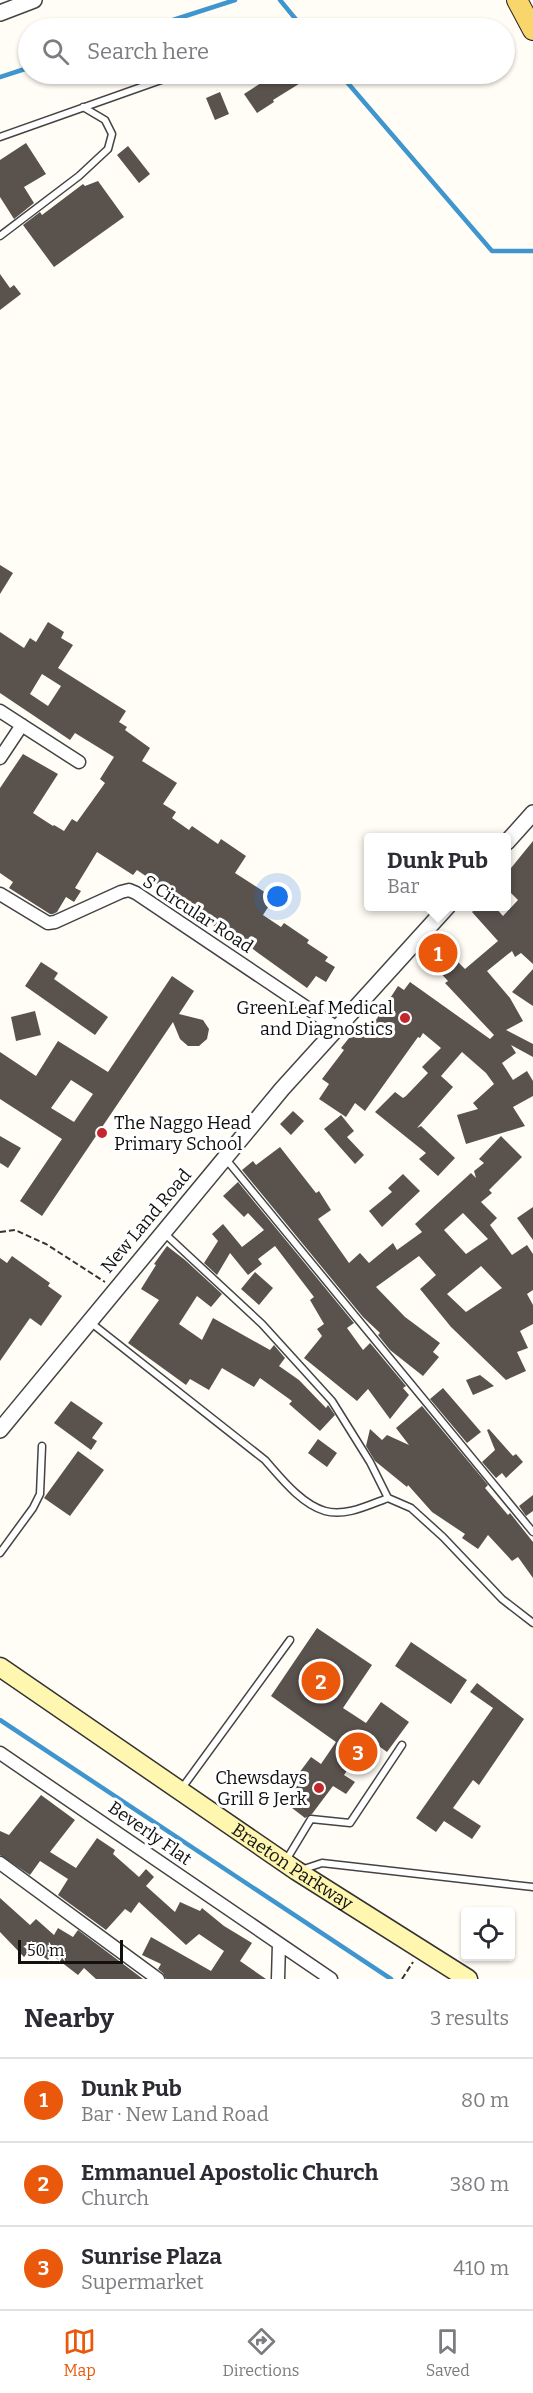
<!DOCTYPE html>
<meta charset="utf-8">
<style>
:root{--surface:#fff;--page:#f7f7f7;--text:#2b2b33;--muted:#7c7c81;--line:#e1e1e2;--accent:#ea580c}
body{margin:0;font-family:Bitter,serif;background:var(--page);color:var(--text)}
.controls{position:absolute;right:18px;bottom:18px;display:grid;overflow:hidden;border-radius:6px;box-shadow:0 2px 4px #0004}
.controls button{width:54px;height:54px;display:grid;place-items:center;padding:0;border:0;border-bottom:2px solid var(--line);background:var(--surface);color:var(--text);font:30px sans-serif}
.scale{position:absolute;left:18px;bottom:15px;width:105px;box-sizing:border-box;padding-left:6px;border:3px solid #111;border-top:0;font-size:16px;line-height:21px;white-space:nowrap;color:#111;-webkit-text-stroke:4px #fff;paint-order:stroke}
.you{position:absolute;left:278px;top:897px;width:21px;height:21px;margin:-15px;border:4px solid #fff;border-radius:50%;background:#1a73e8;box-shadow:0 0 0 9px #1a73e833}
.badge{display:grid;place-items:center;width:39px;height:39px;border-radius:50%;background:var(--accent);color:#fff;font-size:20px;font-weight:700}
.pin{position:absolute;translate:-50% -50%;border:3px solid #fff;box-shadow:0 2px 6px #0006}
.popup{position:absolute;left:364px;top:833px;width:147px;height:78px;box-sizing:border-box;display:grid;place-content:center;border-radius:6px;background:var(--surface);filter:drop-shadow(0 2px 4px #0005);font-size:20px;white-space:nowrap;color:var(--muted)}
.popup b{font-size:22px;color:var(--text)}
.popup::after{content:'';position:absolute;left:50%;top:100%;margin-left:-12px;border:12px solid transparent;border-top-color:var(--surface)}
.list{margin:0;padding:0;list-style:none}
h2{display:flex;justify-content:space-between;align-items:center;height:78px;margin:0;padding:0 24px;font-size:26px}
h2 small{font-size:20px;font-weight:400;color:var(--muted)}
.list li{display:grid;grid-template-columns:39px 1fr auto;gap:18px;align-items:center;box-sizing:border-box;height:84px;padding:0 24px;border-top:2px solid var(--line)}
.list b{display:block;font-size:22px;white-space:nowrap}
.list p{margin:0;font-size:20px;white-space:nowrap;color:var(--muted)}
.list em{font-size:20px;font-style:normal;color:var(--muted)}
.icon{flex:none;width:33px;height:33px;fill:none;stroke:currentColor;stroke-width:2;stroke-linecap:round;stroke-linejoin:round}
.map{position:relative;flex:none;width:533px;height:1979px;overflow:hidden}
.search{position:absolute;background:var(--surface);box-shadow:0 2px 4px #0004;left:18px;right:18px;top:18px;height:66px;display:flex;align-items:center;gap:15px;box-sizing:border-box;padding:0 21px;border-radius:33px;color:var(--muted);font-size:22px}
.sheet{height:330px;background:var(--surface)}
nav{display:flex;justify-content:space-around;align-items:center;box-sizing:border-box;height:84px;border-top:2px solid var(--line);background:var(--surface);font-size:16px;color:var(--muted)}
nav a{display:grid;justify-items:center;gap:3px}
nav .on{color:var(--accent)}
.map>svg:first-child{display:block}
.lines{fill:none;stroke-linecap:round;stroke-linejoin:round}
.stream{stroke:#3f96cf;stroke-width:4.5}
.building{fill:#5a524d;fill-rule:evenodd}
.service-casing{stroke:#444;stroke-width:9}
.minor-casing{stroke:#444;stroke-width:15}
.tertiary-casing{stroke:#444;stroke-width:18}
.secondary-casing{stroke:#333;stroke-width:21}
.primary-casing{stroke:#222;stroke-width:22}
.path{stroke:#333;stroke-width:2;stroke-dasharray:6 3;stroke-linecap:butt}
.service{stroke:#fff;stroke-width:6}
.minor{stroke:#fff;stroke-width:12}
.tertiary{stroke:#fff;stroke-width:15}
.secondary{stroke:#fff6b0;stroke-width:18}
.primary{stroke:#f9d66b;stroke-width:20}
.poi-dot{fill:#c4262e;stroke:#fff;stroke-width:2}
.labels{text-anchor:middle;stroke-width:6;stroke-linejoin:round;paint-order:stroke}
.street-label{font-size:18px;fill:#111;stroke:#fff}
.poi-label{font-size:18px;fill:#111;stroke:#fff;text-anchor:end}
</style>
<div class="map">
<svg width="533" height="1979" viewBox="0 0 533 1979">
<rect width="100%" height="100%" fill="#fffdf5"/>
<g class="lines">
<path class="stream" d="M 280,0 L 303,28
M 148,28 L 235,0
M 340,74 L 492,251 L 533,251
M 0,77 L 28,68
M 0,1720 L 391,1979"/>
</g>
<path class="building" d="M 260,74 L 315,74 L 273,100 L 274,102 L 257,113 L 244,94 L 264,81 Z
M 220,92 L 229,114 L 215,120 L 206,98 Z
M 26,143 L 46,174 L 24,187 L 34,203 L 14,219 L 0,197 L 0,160 Z
M 128,146 L 150,174 L 139,183 L 117,155 Z
M 98,181 L 124,217 L 54,267 L 23,225 L 40,212 L 42,215 L 83,184 L 85,186 Z
M 0,274 L 10,288 L 14,285 L 21,294 L 0,310 Z
M 0,565 L 13,573 L 0,594 Z
M 48,622 L 64,632 L 61,638 L 73,645 L 58,668 L 126,711 L 119,722 L 127,727 L 125,730 L 150,748 L 142,761 L 177,783 L 163,804 L 176,812 L 172,818 L 189,830 L 192,826 L 218,844 L 221,839 L 246,856 L 235,873 L 274,898 L 263,915 L 281,927 L 284,923 L 309,940 L 307,943 L 328,957 L 325,961 L 335,967 L 326,982 L 316,976 L 307,988 L 243,942 L 242,944 L 181,904 L 182,901 L 137,870 L 133,875 L 97,852 L 75,888 L 81,891 L 74,902 L 66,897 L 57,912 L 53,914 L 50,914 L 9,888 L 13,882 L 0,873 L 0,788 L 23,754 L 58,774 L 33,813 L 53,826 L 54,825 L 64,831 L 72,819 L 77,822 L 105,783 L 100,779 L 114,757 L 75,733 L 70,740 L 0,693 L 0,632 L 24,648 L 30,638 L 36,642 ZM 42,674 L 61,686 L 48,706 L 30,694 Z
M 533,841 L 533,964 L 521,953 L 515,957 L 512,951 L 487,971 L 510,998 L 523,1021 L 506,1030 L 533,1044 L 533,1057 L 511,1045 L 516,1053 L 502,1063 L 513,1080 L 527,1071 L 533,1081 L 533,1096 L 513,1107 L 525,1126 L 466,1144 L 457,1115 L 478,1109 L 473,1103 L 494,1084 L 486,1073 L 462,1052 L 441,1076 L 453,1087 L 417,1128 L 421,1126 L 455,1158 L 438,1176 L 419,1159 L 426,1153 L 375,1112 L 395,1092 L 403,1098 L 406,1096 L 428,1073 L 422,1067 L 441,1048 L 423,1033 L 420,1038 L 418,1037 L 365,1111 L 355,1103 L 346,1117 L 319,1099 L 329,1084 L 322,1079 L 344,1050 L 341,1048 L 353,1033 L 358,1036 L 360,1033 L 365,1037 L 398,986 L 404,990 L 410,982 L 490,1039 L 494,1035 L 445,983 L 448,981 L 424,955 L 438,942 L 465,969 L 498,941 L 472,912 L 478,906 L 494,906 L 503,916 L 518,900 L 507,889 L 507,873 Z
M 41,962 L 58,973 L 54,979 L 108,1017 L 95,1035 L 25,986 Z
M 533,969 L 533,1006 L 512,992 Z
M 172,976 L 194,991 L 179,1014 L 203,1020 L 209,1029 L 207,1039 L 199,1046 L 188,1046 L 180,1039 L 173,1022 L 42,1216 L 20,1201 L 62,1139 L 0,1099 L 0,1052 L 36,1076 L 58,1041 L 108,1072 ZM 71,1080 L 93,1094 L 74,1122 L 51,1108 Z
M 35,1011 L 41,1035 L 16,1041 L 11,1017 Z
M 293,1111 L 304,1121 L 291,1135 L 280,1124 Z
M 341,1115 L 354,1131 L 347,1137 L 364,1155 L 355,1164 L 324,1129 Z
M 0,1136 L 21,1148 L 8,1168 L 0,1163 Z
M 501,1136 L 522,1157 L 489,1190 L 492,1193 L 481,1202 L 497,1218 L 490,1225 L 512,1255 L 527,1245 L 533,1254 L 533,1290 L 527,1294 L 533,1305 L 533,1324 L 520,1331 L 528,1348 L 517,1352 L 526,1371 L 506,1380 L 451,1327 L 420,1289 L 436,1275 L 419,1256 L 376,1287 L 405,1317 L 440,1343 L 433,1352 L 439,1357 L 423,1376 L 390,1350 L 378,1335 L 380,1333 L 363,1317 L 242,1170 L 253,1161 L 256,1165 L 280,1147 L 316,1193 L 319,1191 L 331,1210 L 318,1219 L 349,1263 L 360,1253 L 369,1263 L 393,1243 L 397,1250 L 422,1232 L 415,1224 L 471,1173 L 476,1178 L 474,1171 L 484,1163 L 479,1159 ZM 463,1213 L 488,1239 L 466,1254 L 444,1230 ZM 481,1266 L 502,1288 L 466,1312 L 447,1294 Z
M 403,1174 L 420,1191 L 382,1227 L 369,1211 L 392,1192 L 388,1188 Z
M 238,1182 L 354,1323 L 347,1328 L 363,1350 L 370,1343 L 406,1386 L 403,1388 L 409,1395 L 390,1419 L 368,1389 L 357,1401 L 304,1358 L 322,1336 L 317,1329 L 324,1324 L 310,1300 L 314,1297 L 275,1246 L 258,1259 L 262,1264 L 248,1275 L 230,1253 L 217,1275 L 204,1263 L 218,1241 L 212,1234 L 223,1224 L 242,1247 L 264,1230 L 248,1213 L 244,1217 L 223,1196 Z
M 533,1207 L 533,1240 L 517,1218 Z
M 167,1246 L 185,1260 L 222,1294 L 211,1307 L 197,1296 L 179,1324 L 202,1340 L 213,1318 L 270,1350 L 274,1345 L 285,1358 L 279,1366 L 299,1380 L 326,1408 L 328,1405 L 335,1415 L 320,1431 L 289,1404 L 292,1401 L 260,1378 L 254,1387 L 222,1368 L 209,1390 L 190,1379 L 186,1385 L 128,1343 L 159,1300 L 141,1289 L 156,1265 L 154,1264 Z
M 12,1256 L 50,1283 L 48,1286 L 62,1296 L 41,1326 L 30,1318 L 0,1361 L 0,1258 L 7,1263 Z
M 255,1272 L 273,1288 L 259,1305 L 241,1289 Z
M 480,1375 L 494,1386 L 473,1395 L 466,1380 Z
M 443,1388 L 481,1432 L 467,1443 L 430,1399 Z
M 71,1401 L 103,1423 L 92,1438 L 97,1441 L 91,1450 L 54,1423 Z
M 422,1406 L 488,1485 L 485,1488 L 508,1515 L 510,1513 L 533,1542 L 533,1578 L 518,1557 L 512,1561 L 488,1535 L 478,1549 L 462,1538 L 465,1534 L 432,1512 L 408,1485 L 407,1487 L 375,1461 L 366,1446 L 370,1429 L 382,1440 L 387,1435 L 409,1445 L 396,1428 Z
M 489,1429 L 513,1456 L 516,1454 L 523,1462 L 506,1478 L 502,1473 L 496,1478 L 482,1462 L 495,1450 L 487,1430 Z
M 318,1439 L 337,1453 L 327,1467 L 308,1453 Z
M 78,1451 L 104,1470 L 70,1516 L 44,1498 Z
M 533,1495 L 533,1511 L 526,1516 L 519,1506 Z
M 317,1628 L 372,1665 L 343,1708 L 366,1723 L 381,1702 L 409,1722 L 387,1752 L 369,1739 L 344,1775 L 355,1782 L 346,1794 L 333,1786 L 312,1814 L 305,1818 L 292,1808 L 302,1794 L 290,1785 L 311,1757 L 321,1764 L 336,1742 L 271,1696 Z
M 411,1642 L 467,1680 L 451,1704 L 395,1666 Z
M 477,1683 L 524,1719 L 479,1785 L 473,1780 L 453,1808 L 481,1826 L 472,1839 L 444,1821 L 436,1832 L 416,1818 L 493,1708 L 470,1692 Z
M 41,1795 L 75,1820 L 50,1852 L 76,1868 L 97,1838 L 115,1850 L 113,1854 L 139,1877 L 146,1869 L 154,1877 L 146,1886 L 175,1912 L 180,1902 L 200,1911 L 202,1908 L 224,1926 L 252,1943 L 240,1961 L 266,1979 L 166,1979 L 163,1973 L 158,1969 L 161,1964 L 142,1955 L 151,1937 L 211,1971 L 224,1951 L 199,1934 L 186,1945 L 139,1902 L 131,1913 L 125,1909 L 106,1930 L 58,1895 L 68,1879 L 40,1861 L 30,1875 L 0,1855 L 0,1831 L 9,1835 Z
M 0,1898 L 30,1925 L 36,1919 L 54,1935 L 58,1928 L 73,1937 L 78,1930 L 143,1979 L 96,1979 L 84,1968 L 78,1975 L 52,1955 L 48,1960 L 32,1949 L 24,1957 L 0,1932 Z"/>
<g class="lines">
<g class="service-casing">
<path id="service" d="M 0,137 L 178,74
M 0,236 L 79,176 L 108,149 L 112,134 L 105,120 L 83,107
M 225,1158 L 533,1532
M 90,1322 L 265,1460 C 281,1478 301,1504 325,1511 C 345,1517 369,1505 388,1498 L 370,1462 L 332,1401 L 262,1324 L 163,1232
M 388,1498 L 411,1508 L 443,1537 L 502,1599 L 533,1623
M 0,1553 L 33,1508 L 40,1494 L 42,1446
M 182,1788 L 290,1640
M 285,1862 L 311,1819 L 350,1823 L 402,1745
M 301,1870 L 322,1863 L 533,1887"/>
</g>
<g class="minor-casing">
<path id="minor" d="M 0,711 L 79,762
M 0,758 L 22,725
M 0,894 L 48,923 L 55,922 L 121,892 L 129,890 L 136,893 L 337,1028
M 0,1753 L 331,1979
M 0,1863 L 158,1979
M 278,1979 L 279,1944"/>
</g>
<g class="tertiary-casing">
<path id="tertiary" d="M 0,13 L 34,0
M 507,842 L 533,813
M 0,1430 L 282,1089 L 448,906"/>
</g>
<g class="secondary-casing">
<g id="secondary">
<path id="s1" d="M 0,1667 L 297,1871 L 468,1979"/>
</g>
</g>
<g class="primary-casing">
<path id="primary" d="M 517,0 L 533,30"/>
</g>
<path class="path" d="M 0,1232 L 15,1230 L 46,1244 L 105,1282
M 402,1979 L 413,1962"/>
<use href="#service" class="service"/>
<use href="#minor" class="minor"/>
<use href="#tertiary" class="tertiary"/>
<use href="#secondary" class="secondary"/>
<use href="#primary" class="primary"/>
</g>
<g class="poi-dot">
<circle cx="405" cy="1018" r="6"/>
<circle cx="102" cy="1133" r="6"/>
<circle cx="319" cy="1788" r="6"/>
</g>
<g class="labels">
<g class="street-label">
<text transform="translate(198 914) rotate(33)" y="6">S Circular Road</text>
<text transform="translate(146 1221) rotate(-50)" y="6">New Land Road</text>
<text transform="translate(150 1833) rotate(35)" y="6">Beverly Flat</text>
<text dy="6" stroke="none"><textPath href="#s1" startOffset="354">Braeton Parkway</textPath></text>
</g>
<g class="poi-label">
<text x="393" y="1014">GreenLeaf Medical<tspan x="393" dy="21">and Diagnostics</tspan></text>
<text x="114" y="1129" text-anchor="start">The Naggo Head<tspan x="114" dy="21">Primary School</tspan></text>
<text x="307" y="1784">Chewsdays<tspan x="307" dy="21">Grill &amp; Jerk</tspan></text>
</g>
</g>
</svg>
<div class="controls">
<button><svg class="icon" aria-label="locate" viewBox="0 0 24 24"><circle cx="12" cy="12" r="6"/><path d="M12 2v4M12 18v4M2 12h4M18 12h4"/></svg></button>
</div>
<div class="scale">50 m</div>
<div class="you"></div>
<div class="pin badge" style="left:438px;top:953px">1</div>
<div class="popup"><b>Dunk Pub</b>Bar</div>
<div class="pin badge" style="left:321px;top:1681px">2</div>
<div class="pin badge" style="left:358px;top:1752px">3</div>
<div class="search"><svg class="icon" aria-label="search" viewBox="0 0 24 24"><circle cx="10" cy="10" r="6"/><path d="M15 15l6 6"/></svg>Search here</div>
</div>
<section class="sheet">
<h2>Nearby<small>3 results</small></h2>
<ul class="list">
<li><span class="badge">1</span><div><b>Dunk Pub</b><p>Bar · New Land Road</p></div><em>80 m</em></li>
<li><span class="badge">2</span><div><b>Emmanuel Apostolic Church</b><p>Church</p></div><em>380 m</em></li>
<li><span class="badge">3</span><div><b>Sunrise Plaza</b><p>Supermarket</p></div><em>410 m</em></li>
</ul>
</section>
<nav>
<a class="on"><svg class="icon" aria-label="map" viewBox="0 0 24 24"><path d="M3 6l6-2 6 2 6-2v14l-6 2-6-2-6 2zM9 4v14M15 6v14"/></svg>Map</a>
<a><svg class="icon" aria-label="directions" viewBox="0 0 24 24"><path d="M12 3l9 9-9 9-9-9zM9 14v-3h6M13 9l2 2-2 2"/></svg>Directions</a>
<a><svg class="icon" aria-label="saved" viewBox="0 0 24 24"><path d="M7 4h10v16l-5-4-5 4z"/></svg>Saved</a>
</nav>
